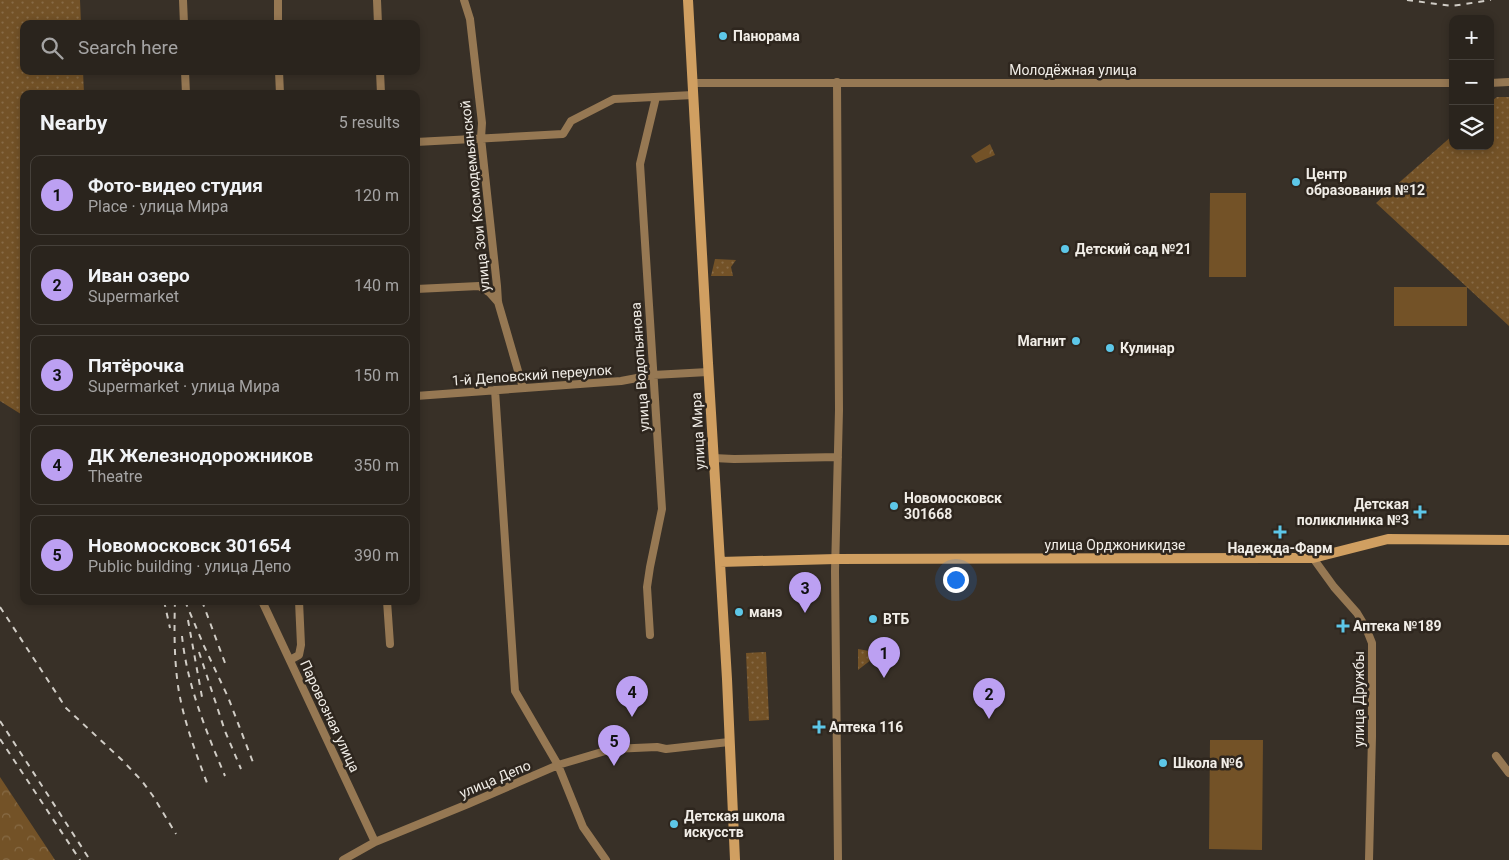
<!DOCTYPE html>
<meta charset="utf-8">
<style>
:root{--surface:#2a241d;--page:#322c26;--text:#f1f3f6;--muted:#a5a4a4;--line:#46413b;--accent:#bca0f2}
body{margin:0;font-family:Roboto,sans-serif;background:var(--page);color:var(--text)}
.controls{position:absolute;right:15px;top:15px;display:grid;overflow:hidden;border-radius:10px;box-shadow:0 2px 8px #0003}
.controls button{width:45px;height:45px;display:grid;place-items:center;padding:0;border:0;border-bottom:1px solid var(--line);background:var(--surface);color:var(--text);font:25px sans-serif}
.you{position:absolute;left:955px;top:579px;width:18px;height:18px;margin:-12px;border:4px solid #fff;border-radius:50%;background:#1a73e8;box-shadow:0 0 0 8px #1a73e833}
.badge{display:grid;place-items:center;width:32px;height:32px;border-radius:50%;background:var(--accent);color:#111;font-size:16px;font-weight:700}
.pin{position:absolute;translate:-50% -41px;filter:drop-shadow(0 1px 2px #0008)}
.pin::after{content:'';position:absolute;top:26px;width:18px;height:15px;background:inherit;clip-path:polygon(0 0,100% 0,50% 100%)}
.list{margin:0;padding:0;list-style:none}
h2{display:flex;justify-content:space-between;align-items:center;height:65px;margin:0;padding:0 20px;font-size:21px}
h2 small{font-size:16px;font-weight:400;color:var(--muted)}
.list li{display:grid;grid-template-columns:32px 1fr auto;gap:15px;align-items:center;box-sizing:border-box;height:80px;margin:0 10px 10px;padding:0 10px;border:1px solid var(--line);border-radius:10px}
.list b{display:block;font-size:19px;white-space:nowrap}
.list p{margin:0;font-size:16px;white-space:nowrap;color:var(--muted)}
.list em{font-size:16px;font-style:normal;color:var(--muted)}
.icon{flex:none;width:28px;height:28px;fill:none;stroke:currentColor;stroke-width:2;stroke-linecap:round;stroke-linejoin:round}
.map{position:relative;flex:none;width:1509px;height:860px;overflow:hidden}
.search{position:absolute;background:var(--surface);box-shadow:0 2px 8px #0003;left:20px;top:20px;width:400px;height:55px;display:flex;align-items:center;gap:12px;box-sizing:border-box;padding:0 18px;border-radius:10px;color:var(--muted);font-size:19px}
.panel{position:absolute;background:var(--surface);box-shadow:0 2px 8px #0003;left:20px;top:90px;width:400px;height:515px;border-radius:10px}
.map>svg:first-child{display:block}
.grass{fill:url(#grass-dots)}
.forest{fill:url(#forest-crowns)}
.pitch{fill:#735227}
.lines{fill:none;stroke-linecap:round;stroke-linejoin:round}
.street{stroke:#967853;stroke-width:8}
.secondary{stroke:#d09f61;stroke-width:10}
.rail{stroke:#d0ccc5;stroke-width:2;stroke-dasharray:6 6;stroke-linecap:butt}
.poi-dot{fill:#5dc7e8;stroke:#2e261e;stroke-width:2}
.labels{text-anchor:middle;stroke-width:5;stroke-linejoin:round;paint-order:stroke}
.poi-label{font-size:14px;font-weight:bold;fill:#f1ede7;stroke:#2e261e;text-anchor:start}
.street-label{font-size:14px;fill:#f1ede7;stroke:#2e261e}
</style>
<div class="map">
<svg width="1509" height="860" viewBox="0 0 1509 860">
<defs>
<pattern id="grass-dots" width="8" height="8" patternUnits="userSpaceOnUse" patternTransform="scale(1.25)"><rect width="8" height="8" fill="#735227"/><path d="M2 2h.1M6 6h.1" fill="none" stroke="#876b46" stroke-width="1.8" stroke-linecap="round"/></pattern>
<pattern id="forest-crowns" width="20" height="18" patternUnits="userSpaceOnUse" patternTransform="scale(1.25)"><rect width="20" height="18" fill="#735227"/><path d="M2 6a3 3 0 1 1 6 0M12 15a3 3 0 1 1 6 0" fill="none" stroke="#876b46"/></pattern>
</defs>
<rect width="100%" height="100%" fill="#383027"/>
<path class="grass" d="M 0,0 L 80,0 L 81,24 L 24,24 L 24,71 L 83,71 L 84,94 L 24,94 L 24,416 L 0,401 Z
M 1497,97 L 1509,97 L 1509,326 L 1376,203 L 1453,135 L 1453,146 L 1490,146 L 1490,102 Z
M 715,259 L 736,260 L 731,267 L 733,276 L 711,276 Z
M 858,649 L 880,653 L 858,670 Z
M 766,652 L 769,720 L 749,721 L 746,653 Z"/>
<path class="forest" d="M 990,144 L 995,155 L 976,163 L 971,156 Z
M 0,777 L 55,860 L 0,860 Z"/>
<path class="pitch" d="M 1210,193 L 1246,193 L 1246,277 L 1209,277 Z
M 1394,287 L 1467,287 L 1467,326 L 1394,326 Z
M 1210,740 L 1263,740 L 1262,850 L 1209,849 Z"/>
<g class="lines">
<path class="street" d="M 183,0 L 184,24
M 278,0 L 278,24
M 377,0 L 378,24
M 464,0 L 470,19 L 482,123 L 481,138 L 497,286 L 498,302 L 523,388
M 185,71 L 186,94
M 279,71 L 280,94
M 380,71 L 381,94
M 837,82 L 839,410 L 835,571 L 838,860
M 692,83 L 1453,83
M 1490,83 L 1509,82
M 416,142 L 563,134 L 571,121 L 614,99 L 693,95
M 416,289 L 479,286 L 490,293 L 498,302
M 495,390 L 515,691 L 558,765 L 612,749 L 657,747 L 666,749 L 729,742
M 416,396 L 621,381 L 653,375 L 708,372
M 713,458 L 734,459 L 838,457
M 1313,558 L 1334,587 L 1357,613 L 1366,628 L 1372,643 L 1372,737 L 1369,860
M 262,601 L 375,842
M 387,601 L 390,644
M 650,635 L 647,587 L 650,567 L 662,509 L 640,164 L 656,97
M 290,660 L 299,655 L 301,645 L 299,601
M 1496,756 L 1509,773
M 343,860 L 375,842 L 468,804 L 558,765 L 583,827 L 606,860"/>
<path class="secondary" d="M 688,0 L 708,363 L 727,679 L 735,860
M 720,562 L 836,559 L 1313,558 L 1388,539 L 1509,540"/>
<path class="rail" d="M 1407,0 L 1452,6 L 1491,0
M 164,601 L 170,628
M 175,601 C 174,633 174,671 181,702 C 187,730 197,756 207,783
M 185,601 L 204,646 L 228,697 L 254,765
M 202,601 L 225,663
M 0,607 L 66,708 L 122,760 L 142,781 L 153,796 L 176,834
M 188,620 L 202,697
M 182,636 C 187,685 206,731 225,776
M 199,652 L 225,731 L 241,769
M 0,721 L 90,860
M 0,739 L 80,860"/>
</g>
<g class="poi-dot">
<circle cx="723" cy="36" r="5"/>
<circle cx="1296" cy="182" r="5"/>
<circle cx="1065" cy="249" r="5"/>
<circle cx="1076" cy="341" r="5"/>
<circle cx="1110" cy="348" r="5"/>
<circle cx="894" cy="506" r="5"/>
<path d="M1417.5 504.5h5v5h5v5h-5v5h-5v-5h-5v-5h5z"/>
<path d="M1277.5 524.5h5v5h5v5h-5v5h-5v-5h-5v-5h5z"/>
<circle cx="739" cy="612" r="5"/>
<circle cx="873" cy="619" r="5"/>
<path d="M1340.5 618.5h5v5h5v5h-5v5h-5v-5h-5v-5h5z"/>
<path d="M816.5 719.5h5v5h5v5h-5v5h-5v-5h-5v-5h5z"/>
<circle cx="1163" cy="763" r="5"/>
<circle cx="674" cy="824" r="5"/>
</g>
<g class="labels">
<g class="poi-label">
<text x="733" y="41">Панорама</text>
<text x="1306" y="179">Центр<tspan x="1306" dy="16">образования №12</tspan></text>
<text x="1075" y="254">Детский сад №21</text>
<text x="1066" y="346" text-anchor="end">Магнит</text>
<text x="1120" y="353">Кулинар</text>
<text x="904" y="503">Новомосковск<tspan x="904" dy="16">301668</tspan></text>
<text x="1409" y="509" text-anchor="end">Детская<tspan x="1409" dy="16">поликлиника №3</tspan></text>
<text x="1280" y="553" text-anchor="middle">Надежда-Фарм</text>
<text x="749" y="617">манэ</text>
<text x="883" y="624">ВТБ</text>
<text x="1353" y="631">Аптека №189</text>
<text x="829" y="732">Аптека 116</text>
<text x="1173" y="768">Школа №6</text>
<text x="684" y="821">Детская школа<tspan x="684" dy="16">искусств</tspan></text>
</g>
<g class="street-label">
<text x="1073" y="75">Молодёжная улица</text>
<text transform="translate(475 196) rotate(-96)" y="5">улица Зои Космодемьянской</text>
<text transform="translate(640 367) rotate(-94)" y="5">улица Водопьянова</text>
<text transform="translate(532 375) rotate(-4)" y="5">1-й Деповский переулок</text>
<text transform="translate(698 431) rotate(-93)" y="5">улица Мира</text>
<text x="1115" y="550">улица Орджоникидзе</text>
<text transform="translate(1359 699) rotate(-90)" y="5">улица Дружбы</text>
<text transform="translate(330 716) rotate(65)" y="5">Паровозная улица</text>
<text transform="translate(495 779) rotate(-23)" y="5">улица Депо</text>
</g>
</g>
</svg>
<div class="controls">
<button>+</button>
<button>−</button>
<button><svg class="icon" aria-label="layers" viewBox="0 0 24 24"><path d="M12 4l9 5-9 5-9-5zM3 14l9 5 9-5"/></svg></button>
</div>
<div class="you"></div>
<div class="pin badge" style="left:884px;top:678px">1</div>
<div class="pin badge" style="left:989px;top:719px">2</div>
<div class="pin badge" style="left:805px;top:613px">3</div>
<div class="pin badge" style="left:632px;top:717px">4</div>
<div class="pin badge" style="left:614px;top:766px">5</div>
<div class="search"><svg class="icon" aria-label="search" viewBox="0 0 24 24"><circle cx="10" cy="10" r="6"/><path d="M15 15l6 6"/></svg>Search here</div>
<section class="panel">
<h2>Nearby<small>5 results</small></h2>
<ul class="list">
<li><span class="badge">1</span><div><b>Фото-видео студия</b><p>Place · улица Мира</p></div><em>120 m</em></li>
<li><span class="badge">2</span><div><b>Иван озеро</b><p>Supermarket</p></div><em>140 m</em></li>
<li><span class="badge">3</span><div><b>Пятёрочка</b><p>Supermarket · улица Мира</p></div><em>150 m</em></li>
<li><span class="badge">4</span><div><b>ДК Железнодорожников</b><p>Theatre</p></div><em>350 m</em></li>
<li><span class="badge">5</span><div><b>Новомосковск 301654</b><p>Public building · улица Депо</p></div><em>390 m</em></li>
</ul>
</section>
</div>
